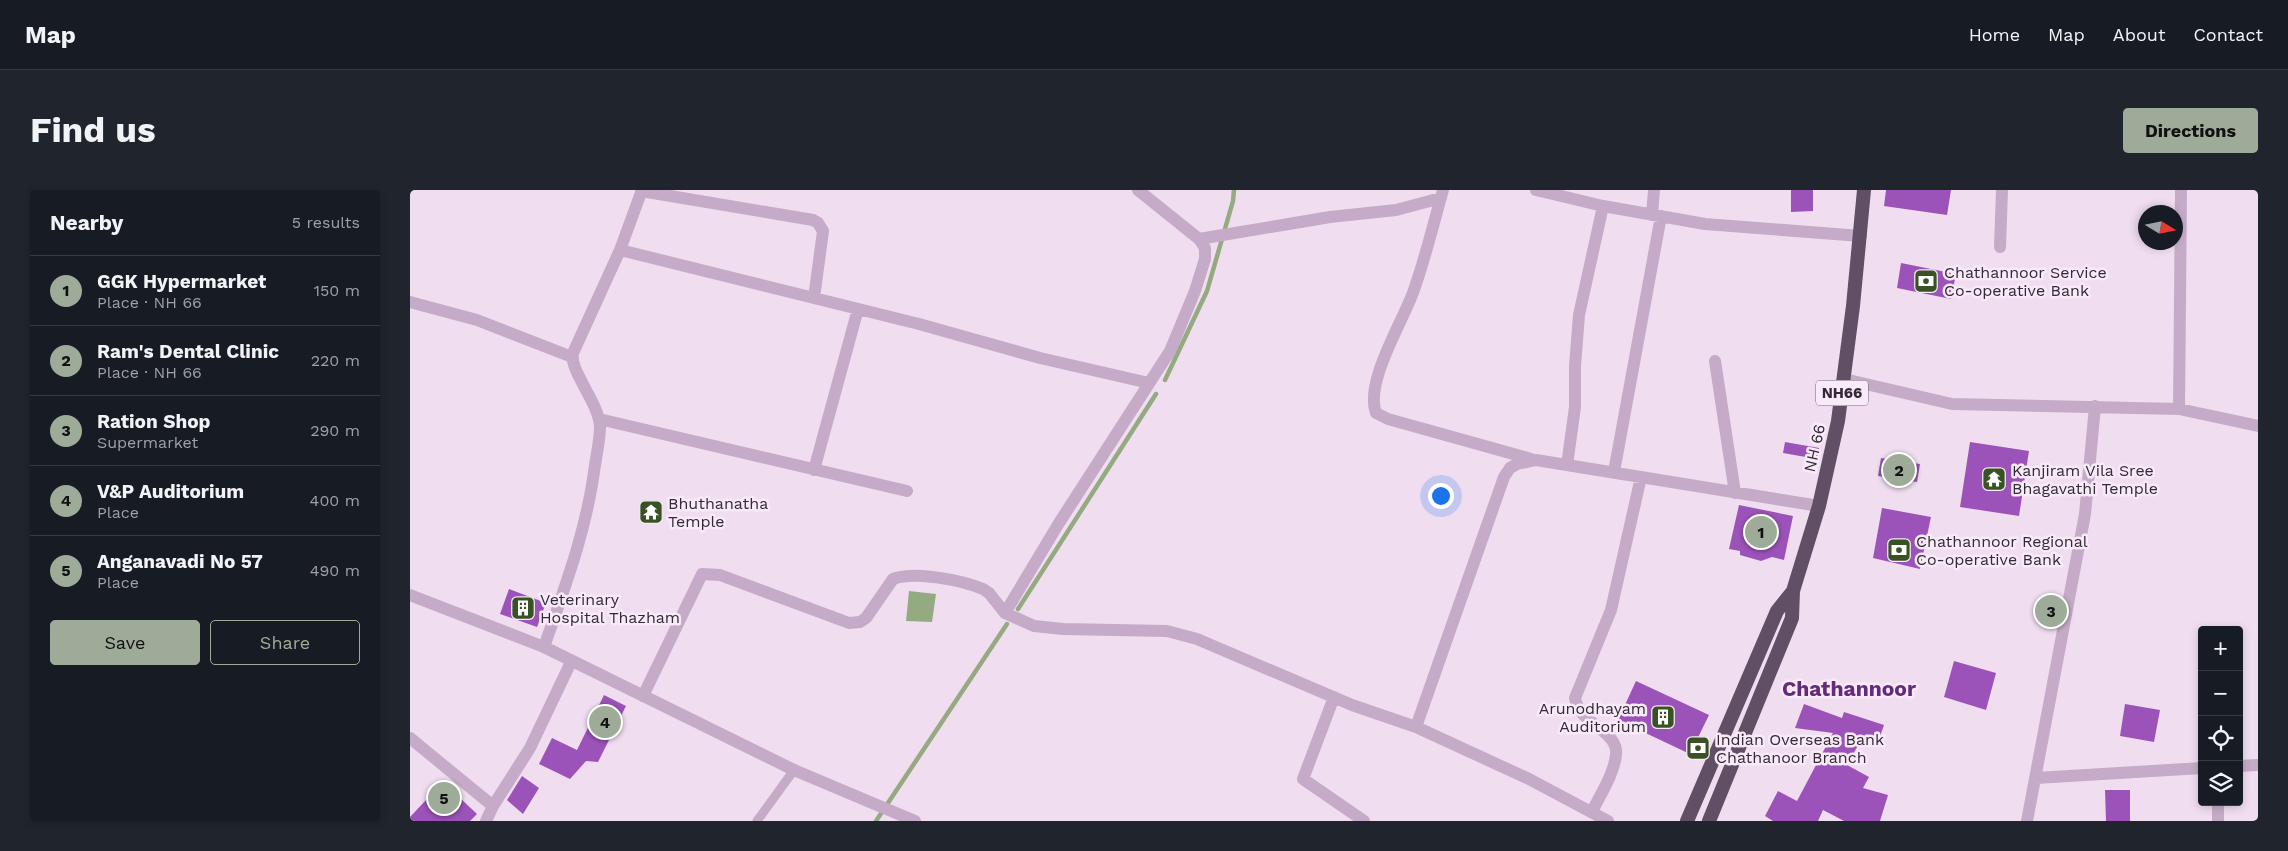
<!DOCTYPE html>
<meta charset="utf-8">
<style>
:root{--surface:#171b24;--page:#20242c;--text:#f1f3f6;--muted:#9ea1a6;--line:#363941;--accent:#9eab98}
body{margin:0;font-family:"Work Sans",sans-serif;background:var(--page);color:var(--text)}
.controls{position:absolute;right:15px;bottom:15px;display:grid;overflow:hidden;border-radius:5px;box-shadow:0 2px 8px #0003}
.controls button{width:45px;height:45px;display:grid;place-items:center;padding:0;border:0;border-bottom:1px solid var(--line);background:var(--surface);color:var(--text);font:25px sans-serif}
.compass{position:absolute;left:1728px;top:15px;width:45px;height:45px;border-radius:50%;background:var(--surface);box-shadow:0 2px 8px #0003;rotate:100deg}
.you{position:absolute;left:1030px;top:305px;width:18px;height:18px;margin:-12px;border:4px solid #fff;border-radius:50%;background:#1a73e8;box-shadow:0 0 0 8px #1a73e833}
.badge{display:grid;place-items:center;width:32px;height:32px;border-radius:50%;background:var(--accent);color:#111;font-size:16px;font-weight:700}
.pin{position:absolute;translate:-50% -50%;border:2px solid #fff;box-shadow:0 1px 5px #0006}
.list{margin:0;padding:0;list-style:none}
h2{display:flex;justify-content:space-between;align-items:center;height:65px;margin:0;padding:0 20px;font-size:21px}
h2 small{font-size:16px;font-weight:400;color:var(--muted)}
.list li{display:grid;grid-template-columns:32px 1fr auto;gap:15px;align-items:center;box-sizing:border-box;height:70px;padding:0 20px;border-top:1px solid var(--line)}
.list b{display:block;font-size:19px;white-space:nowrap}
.list p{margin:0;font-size:16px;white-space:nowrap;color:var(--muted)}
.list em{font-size:16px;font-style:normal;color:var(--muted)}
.actions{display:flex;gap:10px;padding:15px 20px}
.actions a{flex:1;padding:11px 0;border:1px solid var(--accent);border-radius:5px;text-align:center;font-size:18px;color:var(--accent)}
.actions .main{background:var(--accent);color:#111}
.icon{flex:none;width:28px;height:28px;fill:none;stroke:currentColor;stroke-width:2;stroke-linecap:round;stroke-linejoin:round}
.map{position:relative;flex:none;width:1848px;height:631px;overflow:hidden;border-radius:5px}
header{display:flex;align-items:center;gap:30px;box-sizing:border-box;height:70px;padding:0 25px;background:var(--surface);border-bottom:1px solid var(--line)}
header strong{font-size:24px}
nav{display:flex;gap:28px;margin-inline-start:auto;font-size:18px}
.intro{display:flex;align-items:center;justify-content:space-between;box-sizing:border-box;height:120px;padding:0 30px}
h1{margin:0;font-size:35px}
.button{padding:12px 22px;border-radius:5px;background:var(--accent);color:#111;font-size:18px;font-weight:700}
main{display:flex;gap:30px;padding:0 30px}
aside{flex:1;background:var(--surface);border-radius:5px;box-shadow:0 2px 8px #0003}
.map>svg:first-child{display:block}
.water{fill:#94aa80}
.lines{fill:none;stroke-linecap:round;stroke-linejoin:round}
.stream{stroke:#94aa80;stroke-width:4.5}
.building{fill:#9c53b9}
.service{stroke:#c5abc7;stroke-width:9}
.minor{stroke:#c5abc7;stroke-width:12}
.tertiary{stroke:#c5abc7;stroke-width:12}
.trunk{stroke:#614f65;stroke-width:14}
.labels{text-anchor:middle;stroke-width:5;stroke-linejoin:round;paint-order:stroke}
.shield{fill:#f8eaf8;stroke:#6e6470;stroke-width:1}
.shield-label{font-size:15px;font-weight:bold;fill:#332a35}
.poi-label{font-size:16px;fill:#332a35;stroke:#f8eaf8;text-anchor:start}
.street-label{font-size:16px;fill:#332a35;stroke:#f8eaf8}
.district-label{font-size:21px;font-weight:bold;fill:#642b7b;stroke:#f8eaf8}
</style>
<header>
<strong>Map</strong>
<nav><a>Home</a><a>Map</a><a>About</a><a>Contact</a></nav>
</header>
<div class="intro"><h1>Find us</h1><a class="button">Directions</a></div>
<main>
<aside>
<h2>Nearby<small>5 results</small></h2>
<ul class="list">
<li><span class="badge">1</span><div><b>GGK Hypermarket</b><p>Place · NH 66</p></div><em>150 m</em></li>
<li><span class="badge">2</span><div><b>Ram's Dental Clinic</b><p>Place · NH 66</p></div><em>220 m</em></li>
<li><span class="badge">3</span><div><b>Ration Shop</b><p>Supermarket</p></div><em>290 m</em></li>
<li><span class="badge">4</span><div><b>V&amp;P Auditorium</b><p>Place</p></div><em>400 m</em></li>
<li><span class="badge">5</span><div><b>Anganavadi No 57</b><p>Place</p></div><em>490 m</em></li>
</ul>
<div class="actions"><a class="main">Save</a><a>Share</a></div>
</aside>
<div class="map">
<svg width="1848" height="631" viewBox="0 0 1848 631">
<rect width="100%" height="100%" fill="#f0def0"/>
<path class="water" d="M 499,401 L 526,404 L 522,432 L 496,431 Z"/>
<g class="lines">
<path class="stream" d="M 755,190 L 797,101 L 823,11 L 824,0
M 608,419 L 746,204
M 466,631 L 597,434"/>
</g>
<path class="building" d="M 1381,0 L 1403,0 L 1403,21 L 1381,22 Z
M 1476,0 L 1541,0 L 1537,25 L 1474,16 Z
M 1491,73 L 1546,84 L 1541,109 L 1487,98 Z
M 1375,252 L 1409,258 L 1407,269 L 1373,263 Z
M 1560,252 L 1619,261 L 1609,326 L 1550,317 Z
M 1471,268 L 1510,274 L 1507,292 L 1468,286 Z
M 1329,315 L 1383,326 L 1374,370 L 1362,367 L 1351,371 L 1330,365 L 1330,361 L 1319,359 Z
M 1472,318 L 1521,327 L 1510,379 L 1463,368 Z
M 99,399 L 136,413 L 127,437 L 90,424 Z
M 1637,409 L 1648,410 L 1645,433 L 1634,431 Z
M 1544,471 L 1586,483 L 1576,520 L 1534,507 Z
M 1226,491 L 1299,525 L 1280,564 L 1208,530 Z
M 194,505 L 216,516 L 188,572 L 176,571 L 160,589 L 129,574 L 142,548 L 167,560 Z
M 1394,514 L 1432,528 L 1434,522 L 1474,535 L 1467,555 L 1451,550 L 1437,575 L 1459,587 L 1453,598 L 1478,605 L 1470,631 L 1434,631 L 1413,620 L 1408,631 L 1363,631 L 1355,626 L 1368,601 L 1387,611 L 1423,543 L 1385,538 Z
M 1715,514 L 1750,520 L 1744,552 L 1710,546 Z
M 112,586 L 129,598 L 113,624 L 97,610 Z
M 33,592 L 67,624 L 60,631 L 0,631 L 0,627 Z
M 1695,600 L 1720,600 L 1720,631 L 1696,631 Z"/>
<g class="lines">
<path class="service" d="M 347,631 L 384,580"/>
<path class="minor" d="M 1033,0 C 1024,32 1016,65 1005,97 C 995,129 954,191 966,223 L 978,229 L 1121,269
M 1126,0 L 1193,16 L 1295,34 L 1451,46
M 231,1 L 403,30 L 408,33 L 413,41 L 404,108
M 1242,25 L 1244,0
M 789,49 L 920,27 L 986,20 L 1031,8
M 1590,57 L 1592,0
M 210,60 L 509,134 L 630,168 L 739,193
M 0,112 L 67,130 L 162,167
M 1305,171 L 1325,303
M 1434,189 L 1542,214 L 1769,219 L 1848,236
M 1769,219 L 1771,0
M 189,229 L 497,301
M 1157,275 L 1165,217 L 1165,176 L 1169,125 L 1193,16
M 404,280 L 448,119
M 1204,282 L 1251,26
M 595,423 L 649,333 L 760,161 L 785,101 L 795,69 L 795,58 L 789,49 L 728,0
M 134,457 C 155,397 177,339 185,275 C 187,262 190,249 190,237 C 189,212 159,181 163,163 L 210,60 L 232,0
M 233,506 L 292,384 L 310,385 L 439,433 L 450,432 L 456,428 L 483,389 C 505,381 551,390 573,399 L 579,403 L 595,423 L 624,436 L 653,439 L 757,441 L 787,449 L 942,515 L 1006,537 L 1119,589 L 1198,631
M 924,507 L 893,589 L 954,631
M 1006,537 L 1094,287 L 1100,278 L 1107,274 L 1126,270 L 1409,316
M 0,548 L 83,616 L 120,558 L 161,472
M 1829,576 L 1848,575
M 1626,588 L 1792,578
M 1808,612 L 1808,631
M 1182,622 C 1190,605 1204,584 1206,565 C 1209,540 1169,535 1165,508 L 1201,420 L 1231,287
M 76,631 L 83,616
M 1617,631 L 1675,324 L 1685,216"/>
<path class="tertiary" d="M 0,405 L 134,457 L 384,580 L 505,631"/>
<path class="trunk" d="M 1277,631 L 1367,421 L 1383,401
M 1299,631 L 1382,428 L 1383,401 L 1409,316 L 1428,231 L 1443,116 L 1454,0"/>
</g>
<defs>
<g id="bank-square" transform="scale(1.25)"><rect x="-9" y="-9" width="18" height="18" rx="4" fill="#395224" stroke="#f8eaf8"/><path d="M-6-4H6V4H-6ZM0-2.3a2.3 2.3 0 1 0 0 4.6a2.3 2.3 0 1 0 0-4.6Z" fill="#fff"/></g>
<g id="temple-square" transform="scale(1.25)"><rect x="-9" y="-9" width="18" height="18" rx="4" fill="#395224" stroke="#f8eaf8"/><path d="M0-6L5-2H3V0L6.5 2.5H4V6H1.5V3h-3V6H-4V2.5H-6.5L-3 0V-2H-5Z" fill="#fff"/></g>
<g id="building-square" transform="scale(1.25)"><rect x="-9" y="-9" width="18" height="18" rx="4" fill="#395224" stroke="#f8eaf8"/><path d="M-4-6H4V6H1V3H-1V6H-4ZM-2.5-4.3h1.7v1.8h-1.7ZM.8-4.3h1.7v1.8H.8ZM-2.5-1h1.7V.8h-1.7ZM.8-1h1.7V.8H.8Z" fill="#fff"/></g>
</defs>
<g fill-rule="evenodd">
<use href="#bank-square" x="1516" y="91"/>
<use href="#temple-square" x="1584" y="289"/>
<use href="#temple-square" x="241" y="322"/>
<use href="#bank-square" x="1489" y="360"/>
<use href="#building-square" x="113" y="418"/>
<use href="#building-square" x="1253" y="527"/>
<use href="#bank-square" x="1288" y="558"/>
</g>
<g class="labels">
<rect class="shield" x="1406" y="190.5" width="52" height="25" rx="4"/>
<g class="shield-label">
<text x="1432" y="208">NH66</text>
</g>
<g class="poi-label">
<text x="1534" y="88">Chathannoor Service<tspan x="1534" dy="18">Co-operative Bank</tspan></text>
<text x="1602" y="286">Kanjiram Vila Sree<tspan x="1602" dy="18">Bhagavathi Temple</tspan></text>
<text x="258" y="319">Bhuthanatha<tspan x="258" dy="18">Temple</tspan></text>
<text x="1506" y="357">Chathannoor Regional<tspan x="1506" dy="18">Co-operative Bank</tspan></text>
<text x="130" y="415">Veterinary<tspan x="130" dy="18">Hospital Thazham</tspan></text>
<text x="1236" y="524" text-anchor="end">Arunodhayam<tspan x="1236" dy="18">Auditorium</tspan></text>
<text x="1306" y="555">Indian Overseas Bank<tspan x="1306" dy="18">Chathanoor Branch</tspan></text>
</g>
<g class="street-label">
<text transform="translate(1404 258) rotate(-77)" y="6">NH 66</text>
</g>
<g class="district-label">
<text x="1439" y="506">Chathannoor</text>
</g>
</g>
</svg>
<div class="controls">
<button>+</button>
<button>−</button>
<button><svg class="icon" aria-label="locate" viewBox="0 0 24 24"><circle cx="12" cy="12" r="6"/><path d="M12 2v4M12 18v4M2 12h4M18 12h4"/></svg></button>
<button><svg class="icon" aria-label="layers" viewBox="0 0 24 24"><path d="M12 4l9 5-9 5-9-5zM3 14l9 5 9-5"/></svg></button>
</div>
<svg class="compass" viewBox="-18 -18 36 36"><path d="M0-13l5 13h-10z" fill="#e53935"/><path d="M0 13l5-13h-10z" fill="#9ea1a6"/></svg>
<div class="you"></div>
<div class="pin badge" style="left:1351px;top:342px">1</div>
<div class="pin badge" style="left:1489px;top:280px">2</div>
<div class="pin badge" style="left:1641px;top:421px">3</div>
<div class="pin badge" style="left:195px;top:532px">4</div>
<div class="pin badge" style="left:34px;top:608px">5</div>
</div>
</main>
